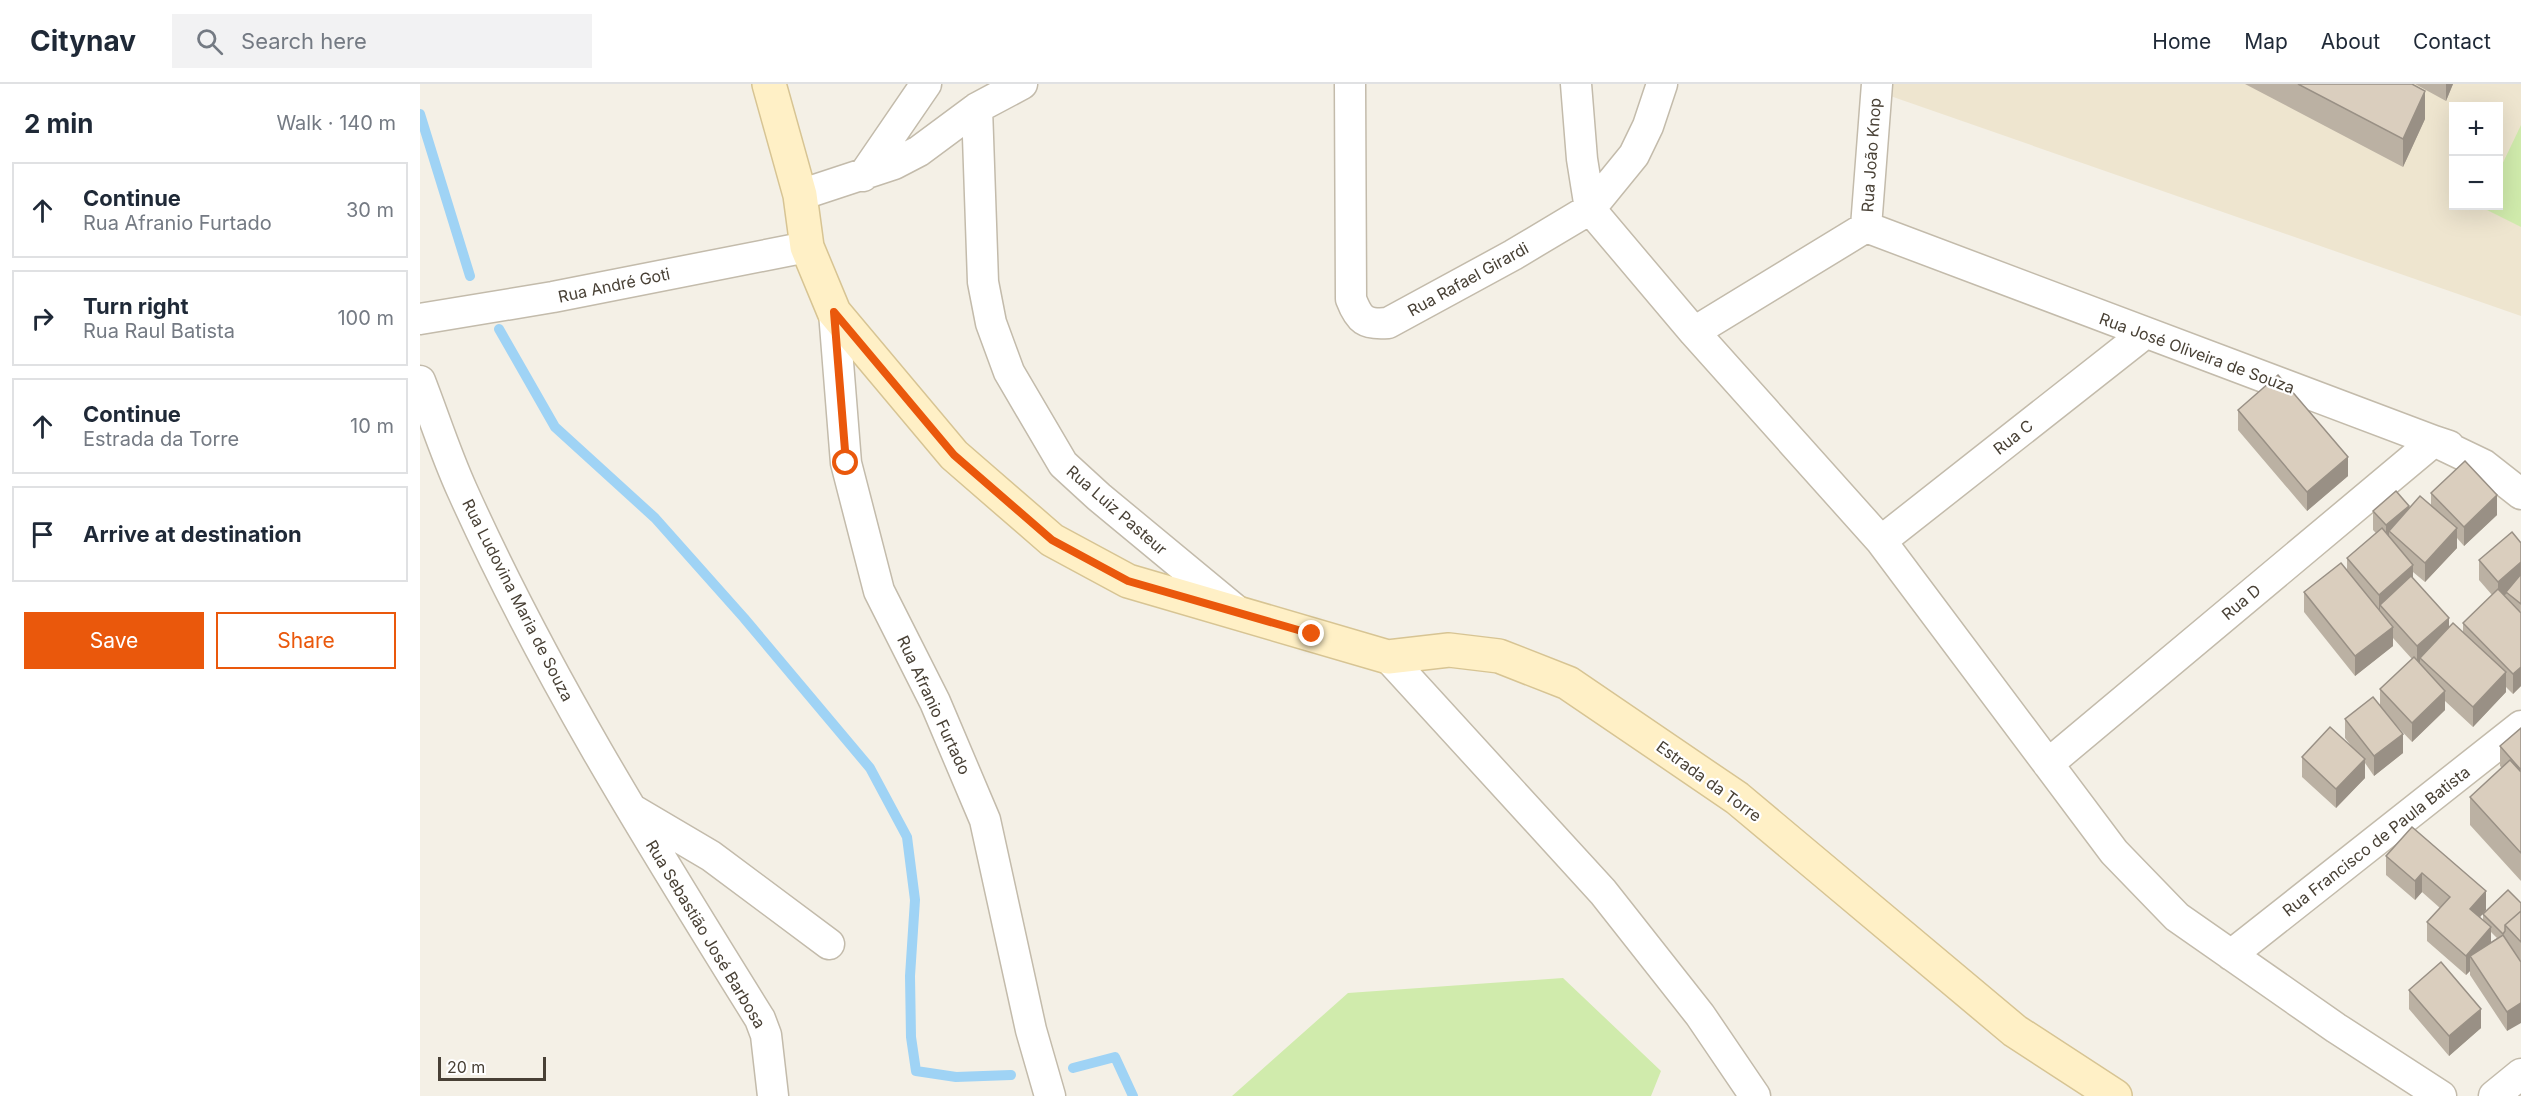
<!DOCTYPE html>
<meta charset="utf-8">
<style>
:root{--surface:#fff;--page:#f2f2f3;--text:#1f2937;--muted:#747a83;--line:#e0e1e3;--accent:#ea580c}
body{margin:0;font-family:Inter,sans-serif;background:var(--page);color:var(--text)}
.controls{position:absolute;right:18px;top:18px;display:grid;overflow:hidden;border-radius:0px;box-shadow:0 6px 24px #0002}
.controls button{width:54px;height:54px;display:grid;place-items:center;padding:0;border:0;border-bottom:2px solid var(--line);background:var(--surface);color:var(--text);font:30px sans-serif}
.scale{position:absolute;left:18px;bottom:15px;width:108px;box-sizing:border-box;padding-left:6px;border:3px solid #484035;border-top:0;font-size:16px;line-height:21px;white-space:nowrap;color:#484035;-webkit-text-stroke:4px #fff;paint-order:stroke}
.stop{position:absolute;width:18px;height:18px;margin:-14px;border:4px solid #ea580c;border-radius:50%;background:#fff}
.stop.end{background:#ea580c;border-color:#fff;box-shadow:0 2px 6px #0008}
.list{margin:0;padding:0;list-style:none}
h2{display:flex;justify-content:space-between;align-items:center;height:78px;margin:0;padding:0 24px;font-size:26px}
h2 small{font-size:20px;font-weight:400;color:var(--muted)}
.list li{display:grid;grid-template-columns:39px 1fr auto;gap:18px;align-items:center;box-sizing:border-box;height:96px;margin:0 12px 12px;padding:0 12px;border:2px solid var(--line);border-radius:0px}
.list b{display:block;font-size:22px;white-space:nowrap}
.list p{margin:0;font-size:20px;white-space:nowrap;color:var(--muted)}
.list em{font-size:20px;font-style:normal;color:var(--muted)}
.actions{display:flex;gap:12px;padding:18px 24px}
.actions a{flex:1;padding:14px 0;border:2px solid var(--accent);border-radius:0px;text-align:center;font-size:21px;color:var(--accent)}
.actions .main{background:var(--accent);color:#fff}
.icon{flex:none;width:33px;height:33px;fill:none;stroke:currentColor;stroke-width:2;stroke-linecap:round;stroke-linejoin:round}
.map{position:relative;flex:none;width:2101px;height:1012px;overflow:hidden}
header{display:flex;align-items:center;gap:36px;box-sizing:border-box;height:84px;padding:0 30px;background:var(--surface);border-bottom:2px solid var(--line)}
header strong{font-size:28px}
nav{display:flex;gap:33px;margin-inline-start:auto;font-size:21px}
.search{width:420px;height:54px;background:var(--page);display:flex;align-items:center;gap:15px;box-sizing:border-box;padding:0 21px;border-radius:0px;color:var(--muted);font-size:22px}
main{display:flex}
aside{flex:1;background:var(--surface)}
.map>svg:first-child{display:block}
.education{fill:#eee5cf;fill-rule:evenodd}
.green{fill:#d0ebac}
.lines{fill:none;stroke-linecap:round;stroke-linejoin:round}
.stream{stroke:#9fd3f5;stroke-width:10}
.street-casing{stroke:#c3bbab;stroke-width:33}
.secondary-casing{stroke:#d7c493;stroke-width:36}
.street{stroke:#fff;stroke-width:30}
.secondary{stroke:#fff0c6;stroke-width:33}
.wall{fill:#bbb1a3;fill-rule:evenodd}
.shaded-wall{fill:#999085}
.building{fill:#dacebe;stroke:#999085;stroke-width:1.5}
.route{stroke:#ea580c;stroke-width:8}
.labels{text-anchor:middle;stroke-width:4.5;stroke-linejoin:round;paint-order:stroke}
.street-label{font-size:16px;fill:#484035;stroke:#fff}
</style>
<header>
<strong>Citynav</strong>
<div class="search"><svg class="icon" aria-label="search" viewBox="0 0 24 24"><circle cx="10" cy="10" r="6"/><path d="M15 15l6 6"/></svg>Search here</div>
<nav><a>Home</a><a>Map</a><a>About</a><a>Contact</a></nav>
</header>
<main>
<aside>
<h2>2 min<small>Walk · 140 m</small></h2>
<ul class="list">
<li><svg class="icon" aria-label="ahead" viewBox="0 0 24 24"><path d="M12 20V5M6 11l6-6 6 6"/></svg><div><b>Continue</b><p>Rua Afranio Furtado</p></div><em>30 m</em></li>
<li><svg class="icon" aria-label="right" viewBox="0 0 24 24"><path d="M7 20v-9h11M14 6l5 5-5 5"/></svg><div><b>Turn right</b><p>Rua Raul Batista</p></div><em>100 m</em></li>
<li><svg class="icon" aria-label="ahead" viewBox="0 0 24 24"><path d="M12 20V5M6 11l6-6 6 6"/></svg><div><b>Continue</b><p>Estrada da Torre</p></div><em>10 m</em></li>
<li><svg class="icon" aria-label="arrive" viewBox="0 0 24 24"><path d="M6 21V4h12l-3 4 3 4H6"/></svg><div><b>Arrive at destination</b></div></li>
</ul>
<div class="actions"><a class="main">Save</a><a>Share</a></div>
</aside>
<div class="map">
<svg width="2101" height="1012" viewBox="0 0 2101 1012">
<rect width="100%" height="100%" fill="#f4f0e6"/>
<path class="education" d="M 1457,0 L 2101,0 L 2101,232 L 1456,7 ZM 2034,22 L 2078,22 L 2078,122 L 2034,122 Z"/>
<path class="green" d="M 2101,41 L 2101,143 L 2061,123 L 2078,122 L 2079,87 Z
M 1143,894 L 1241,987 L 1231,1012 L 812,1012 L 928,909 Z"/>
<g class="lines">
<path class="stream" d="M 0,30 L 50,192
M 79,245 L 135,343 L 235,434 L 324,534 L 450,684 L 487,753 L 495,816 L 490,892 L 491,953 L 496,987 L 536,993 L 591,991
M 653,984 L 695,973 L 713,1012"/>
<g class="street-casing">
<path id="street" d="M 930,0 L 931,215 C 939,236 945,241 968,239 L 1093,171 L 1170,125 L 1214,71 L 1228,42 L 1242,0
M 1156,0 L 1162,75 L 1170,125 L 1274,248 L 1461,457 L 1694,768 L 1757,833 L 1916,944 L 2021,1012
M 557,24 L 563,198 L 571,239 L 589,288 L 643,380 L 679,413 L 818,528
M 443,92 L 506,0
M 380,111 L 474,80 L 499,67 L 557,24 L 602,0
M 1446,143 L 2014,357 L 2064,381 L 2101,410
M 1446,143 L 1457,0
M 414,228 L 426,379 L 459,507 L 515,618 L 565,736 L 611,946 L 630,1012
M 0,235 L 133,213 L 387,163
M 1274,248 L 1446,143
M 0,297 C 14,333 26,371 42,406 C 125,591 233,763 340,935 L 346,951 L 353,1012
M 1461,457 L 1724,250
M 968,573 L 1183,808 L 1280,931 L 1335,1012
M 1628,680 L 2014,357 L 2029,362
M 213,726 L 291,772 L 409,860
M 1811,871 L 2101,642
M 2074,1012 L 2101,990"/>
</g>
<g class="secondary-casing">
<path id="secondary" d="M 349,0 L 380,111 L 387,163 L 414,228 L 534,371 L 632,456 L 708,497 L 968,573 L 1029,566 L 1079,572 L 1148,599 L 1317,714 L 1595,947 L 1695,1012"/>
</g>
<use href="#street" class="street"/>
<use href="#secondary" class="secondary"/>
</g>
<path class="wall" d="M 1825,0 L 1992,0 L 2005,35 L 1983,83 Z
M 1995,0 L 2033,0 L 2026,17 Z
M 1818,326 L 1928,392 L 1887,427 L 1818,346 Z
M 2011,409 L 2077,431 L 2044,462 L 2037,454 L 2037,464 L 2005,498 L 1993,488 L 1993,495 L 2029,543 L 2043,549 L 2043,539 L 2072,511 L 2059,496 L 2059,476 L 2101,459 L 2101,602 L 2093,610 L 2086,603 L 2086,608 L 2053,643 L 2025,617 L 2025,626 L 1992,658 L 1975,640 L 1983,669 L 1954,692 L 1945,679 L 1945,694 L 1916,724 L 1882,693 L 1882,673 L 1932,663 L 1925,654 L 1925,635 L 1960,622 L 1960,605 L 1992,575 L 1973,554 L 1973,562 L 1935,592 L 1884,528 L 1884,508 L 1927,486 L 1927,474 L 1956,449 L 1953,446 L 1953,427 L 1989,425 L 2011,422 Z
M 2101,644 L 2101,797 L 2050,741 L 2050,713 L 2082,684 L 2080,682 L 2080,662 Z
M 1992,743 L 2066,826 L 2060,833 L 2063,837 L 2063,830 L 2101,819 L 2101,877 L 2087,947 L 2050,891 L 2050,887 L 2046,891 L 2007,857 L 2007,838 L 2020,824 L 2002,808 L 1995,816 L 1966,791 L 1966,772 ZM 2071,848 L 2077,854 L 2071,858 Z
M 1989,906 L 2061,944 L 2029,972 L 1989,925 Z"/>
<path class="shaded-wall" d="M 2026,0 L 2033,0 L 2026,17 Z
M 2005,7 L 2005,35 L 1983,83 L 1983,55 Z
M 1928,373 L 1928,392 L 1887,427 L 1887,408 Z
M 2077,411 L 2077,431 L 2044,462 L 2044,443 Z
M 1989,422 L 1989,441 L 1969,447 L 1969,458 L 1966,461 L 1966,441 Z
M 2037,444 L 2037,464 L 2005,498 L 2005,479 Z
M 2101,478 L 2101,497 L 2078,517 L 2078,498 Z
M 1993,481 L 1993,500 L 1960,521 L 1960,529 L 1959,530 L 1959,511 Z
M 2029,534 L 2029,553 L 2000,574 L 2000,579 L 1997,581 L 1997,562 Z
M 1973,543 L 1973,562 L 1935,592 L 1935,572 Z
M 2101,583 L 2101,602 L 2093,610 L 2093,590 Z
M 2086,588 L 2086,608 L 2053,643 L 2053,623 Z
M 2025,607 L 2025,626 L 1992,658 L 1992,639 Z
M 1983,650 L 1983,669 L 1954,692 L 1954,672 Z
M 1945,675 L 1945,694 L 1916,724 L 1916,705 Z
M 2002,789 L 2002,808 L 1995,816 L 1995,797 Z
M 2066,807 L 2066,826 L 2050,845 L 2050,825 Z
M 2071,843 L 2071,863 L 2050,872 L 2050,887 L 2046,891 L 2046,872 Z
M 2101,919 L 2101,939 L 2087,947 L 2087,928 Z
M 2061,925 L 2061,944 L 2029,972 L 2029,952 Z"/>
<path class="building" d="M 1878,0 L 1992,0 L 2005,7 L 1983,55 Z
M 1858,291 L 1928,373 L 1887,408 L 1818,326 Z
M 2045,377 L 2077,411 L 2044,443 L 2011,409 Z
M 1976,407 L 1989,422 L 1966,441 L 1953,427 Z
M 2000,412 L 2037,444 L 2005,479 L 1969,447 Z
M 1962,444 L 1993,481 L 1959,511 L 1927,474 Z
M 2092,448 L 2101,459 L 2101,478 L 2078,498 L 2059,476 Z
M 1921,479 L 1973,543 L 1935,572 L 1884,508 Z
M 2101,490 L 2101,520 L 2086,508 Z
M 1991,492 L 2029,534 L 1997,562 L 1960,521 Z
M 2078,505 L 2101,529 L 2101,583 L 2093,590 L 2043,539 Z
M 2033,539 L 2086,588 L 2053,623 L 2000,574 Z
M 1994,573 L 2025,607 L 1992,639 L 1960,605 Z
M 1953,613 L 1983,650 L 1954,672 L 1925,635 Z
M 1910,643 L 1945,675 L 1916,705 L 1882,673 Z
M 2101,644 L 2101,686 L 2080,662 Z
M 2090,676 L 2101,688 L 2101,769 L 2050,713 Z
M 1992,743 L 2066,807 L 2050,825 L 2071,843 L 2046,872 L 2007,838 L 2030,813 L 2002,789 L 1995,797 L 1966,772 Z
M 2088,806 L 2101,819 L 2101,827 L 2085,841 L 2085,847 L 2083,850 L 2063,830 Z
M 2101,827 L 2101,858 L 2085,841 Z
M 2083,851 L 2101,878 L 2101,919 L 2087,928 L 2050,872 Z
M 2021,878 L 2061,925 L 2029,952 L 1989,906 Z"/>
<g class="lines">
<path class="route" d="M 426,379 L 414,228 L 534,371 L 632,456 L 708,497 L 892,550"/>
</g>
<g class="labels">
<g class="street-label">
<text transform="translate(1451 71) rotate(-86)" y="6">Rua João Knop</text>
<text transform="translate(1048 195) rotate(-29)" y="6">Rua Rafael Girardi</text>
<text transform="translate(194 201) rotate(-12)" y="6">Rua André Goti</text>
<text transform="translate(1777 269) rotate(20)" y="6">Rua José Oliveira de Souza</text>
<text transform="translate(1593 353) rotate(-38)" y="6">Rua C</text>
<text transform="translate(697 426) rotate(41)" y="6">Rua Luiz Pasteur</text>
<text transform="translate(98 516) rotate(63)" y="6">Rua Ludovina Maria de Souza</text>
<text transform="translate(1821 518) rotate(-40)" y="6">Rua D</text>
<text transform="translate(514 621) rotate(65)" y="6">Rua Afranio Furtado</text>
<text transform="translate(1289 697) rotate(36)" y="6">Estrada da Torre</text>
<text transform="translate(1956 757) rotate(-38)" y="6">Rua Francisco de Paula Batista</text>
<text transform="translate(286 850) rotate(59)" y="6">Rua Sebastião José Barbosa</text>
</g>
</g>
</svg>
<div class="controls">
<button>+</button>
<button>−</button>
</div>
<div class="scale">20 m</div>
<div class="stop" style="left:426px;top:379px"></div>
<div class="stop end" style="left:892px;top:550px"></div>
</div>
</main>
